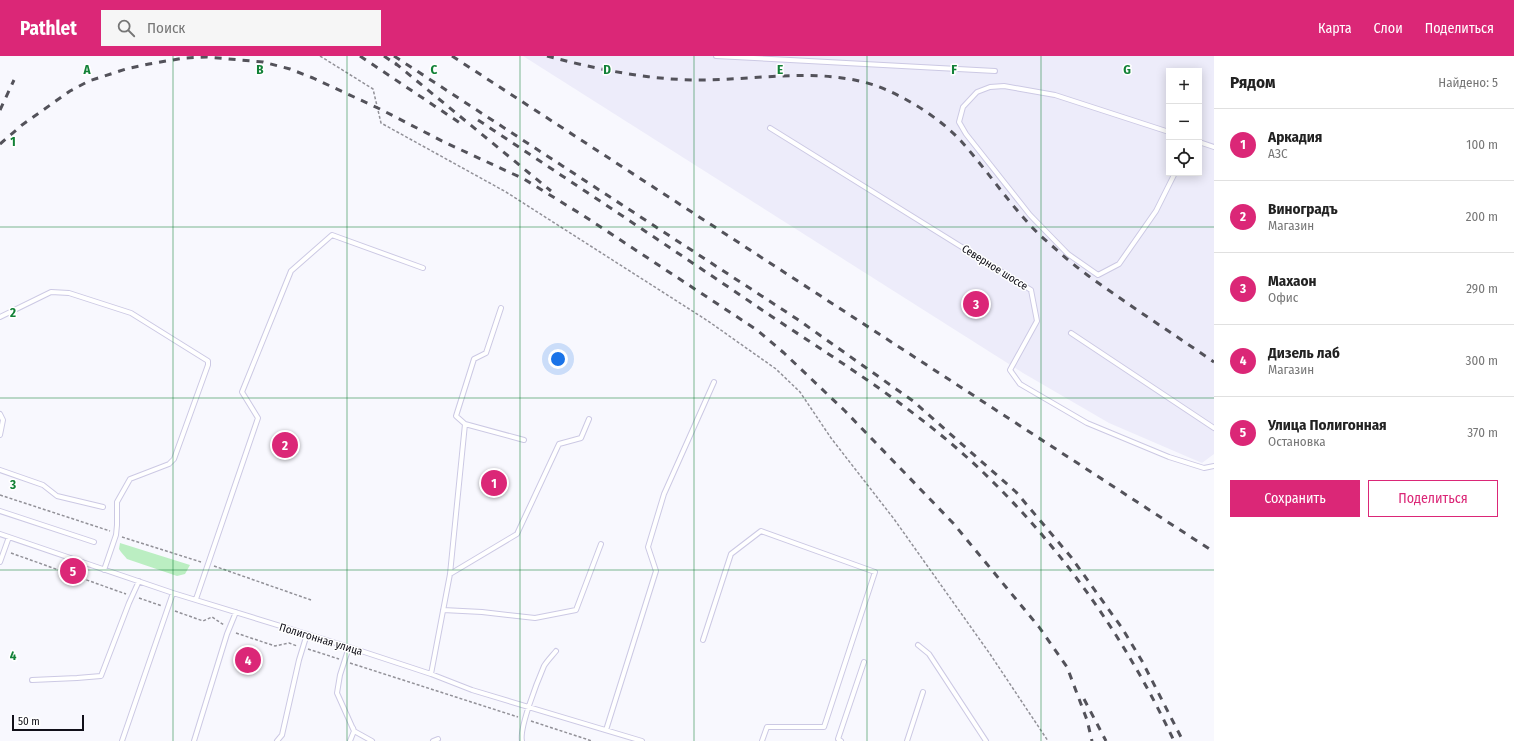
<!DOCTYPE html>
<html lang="ru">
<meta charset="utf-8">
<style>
:root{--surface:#fff;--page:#f6f6f6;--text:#222;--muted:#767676;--line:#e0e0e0;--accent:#db2777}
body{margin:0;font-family:"Fira Sans Condensed",sans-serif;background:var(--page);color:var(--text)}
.controls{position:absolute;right:12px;top:12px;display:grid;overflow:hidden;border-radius:0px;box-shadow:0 2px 10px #0003}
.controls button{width:36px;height:36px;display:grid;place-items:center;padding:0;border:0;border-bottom:1px solid var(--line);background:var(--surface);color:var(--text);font:20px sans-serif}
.scale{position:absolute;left:12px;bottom:10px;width:72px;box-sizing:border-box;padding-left:4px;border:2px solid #111019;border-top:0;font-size:11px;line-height:14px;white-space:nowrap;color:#111019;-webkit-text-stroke:3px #fff;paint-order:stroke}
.you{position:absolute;left:558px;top:303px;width:14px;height:14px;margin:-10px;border:3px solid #fff;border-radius:50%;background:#1a73e8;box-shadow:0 0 0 6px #1a73e833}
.badge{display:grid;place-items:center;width:26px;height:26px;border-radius:50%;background:var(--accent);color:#fff;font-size:13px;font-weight:700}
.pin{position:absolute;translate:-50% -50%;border:2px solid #fff;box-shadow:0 1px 4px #0006}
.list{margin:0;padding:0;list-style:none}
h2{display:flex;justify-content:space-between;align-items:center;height:52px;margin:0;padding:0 16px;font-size:17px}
h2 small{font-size:13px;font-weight:400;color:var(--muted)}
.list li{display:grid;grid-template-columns:26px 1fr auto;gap:12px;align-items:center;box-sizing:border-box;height:72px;padding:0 16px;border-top:1px solid var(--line)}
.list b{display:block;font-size:15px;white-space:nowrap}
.list p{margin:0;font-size:13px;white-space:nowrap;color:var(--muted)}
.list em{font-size:13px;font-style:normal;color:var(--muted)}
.actions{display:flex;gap:8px;padding:12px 16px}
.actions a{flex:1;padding:9px 0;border:1px solid var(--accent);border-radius:0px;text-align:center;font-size:14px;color:var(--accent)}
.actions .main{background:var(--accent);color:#fff}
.icon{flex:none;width:22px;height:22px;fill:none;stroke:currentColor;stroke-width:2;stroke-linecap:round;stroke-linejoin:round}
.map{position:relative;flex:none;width:1214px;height:685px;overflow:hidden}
header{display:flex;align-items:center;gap:24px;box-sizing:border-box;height:56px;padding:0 20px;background:var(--accent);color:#fff}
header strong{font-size:19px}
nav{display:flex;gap:22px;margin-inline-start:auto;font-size:14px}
.search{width:280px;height:36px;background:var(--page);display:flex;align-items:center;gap:10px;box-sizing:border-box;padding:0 14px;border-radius:0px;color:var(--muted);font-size:15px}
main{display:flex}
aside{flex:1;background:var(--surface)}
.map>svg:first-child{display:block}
.built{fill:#edecfa;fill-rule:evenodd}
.green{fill:#bbeec2}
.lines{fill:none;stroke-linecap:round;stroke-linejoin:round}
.lane-casing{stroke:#ccc9e4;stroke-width:6}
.path{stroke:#929198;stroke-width:1.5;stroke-dasharray:3 2;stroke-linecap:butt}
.lane{stroke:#fff;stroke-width:4}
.rail{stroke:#53525a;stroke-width:3;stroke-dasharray:7 7;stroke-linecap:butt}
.grid{fill:none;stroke:#128137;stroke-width:1;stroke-opacity:0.55}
.labels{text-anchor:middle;stroke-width:3;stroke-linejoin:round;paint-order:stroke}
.street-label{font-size:11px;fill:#111019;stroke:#fff}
.grid-label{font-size:13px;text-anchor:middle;font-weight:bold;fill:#128137;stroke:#fff;stroke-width:3;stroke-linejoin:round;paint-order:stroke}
</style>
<header>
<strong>Pathlet</strong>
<div class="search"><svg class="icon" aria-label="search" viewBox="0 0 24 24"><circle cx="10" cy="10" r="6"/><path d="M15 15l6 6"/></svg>Поиск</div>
<nav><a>Карта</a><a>Слои</a><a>Поделиться</a></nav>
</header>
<main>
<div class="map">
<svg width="1214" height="685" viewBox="0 0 1214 685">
<rect width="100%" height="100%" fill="#f8f8fe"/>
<path class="built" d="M 523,0 L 1214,0 L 1214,398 L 1202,407 L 1109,367 L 1023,317 ZM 1169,15 L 1199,15 L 1199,117 L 1169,117 Z"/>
<path class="green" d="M 120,487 L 190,509 L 185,518 L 177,520 L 127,503 L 121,496 L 119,493 Z"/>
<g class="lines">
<g class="lane-casing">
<path id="lane" d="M 716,0 L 995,15
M 770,72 L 1031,234 L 1037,265 L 1010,314 L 1020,328 L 1087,367 L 1169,401 L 1204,412 L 1214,410
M 1169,76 L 1055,39 L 1004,30 L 990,31 L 977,36 L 963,51 L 959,66 L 966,78 L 1030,159 L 1068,198 L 1098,219 L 1119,208 L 1156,155 L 1175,117
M 1199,86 L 1214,91
M 0,261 L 51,236 L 69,237 L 131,257 L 208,305 L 208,309 L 174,403 L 169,408 L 130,423 L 117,446 L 117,469 L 116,479 L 104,514
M 1071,277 L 1214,372
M 0,358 L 3,364 L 0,379
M 465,368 L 524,384
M 0,414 L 43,429 L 57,440 L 103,451
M 0,455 L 94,486
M 0,478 L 173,537 L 349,591 L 431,618 L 472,634 L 642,685
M 0,506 L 9,481
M 450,518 L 517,478 L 559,388 L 581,382 L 589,363
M 196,543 L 258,362 L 242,336 L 291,215 L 332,179 L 423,212
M 443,554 L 482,556 L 535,562 L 576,554 L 601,488
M 703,584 L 731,498 L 761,475 L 875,516 L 824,671 L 767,671 L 762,685
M 918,589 L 929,598 L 986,685
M 349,591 L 340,619 L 337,637 L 354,675 L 350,685
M 431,618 L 450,518 L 465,368 L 456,360 L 474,303 L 486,297 L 501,252
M 32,624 L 77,622 L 101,620 L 129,547 L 139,525
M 353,672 L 354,675 L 372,685
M 606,674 L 656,515 L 648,491 L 664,438 L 714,326
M 122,685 L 173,537
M 194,685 L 227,578 L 236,556
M 277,685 L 282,679 L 299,604 L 307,578
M 433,685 L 438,683
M 522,685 C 519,672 538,624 544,610 C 547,605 552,600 556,595
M 841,685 L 838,683 L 864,606
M 907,685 L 923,636"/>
</g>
<path class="path" d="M 320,0 L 373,33 L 381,67 L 506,136 L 708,265 L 776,313 L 800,336 L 831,382 L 894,463 L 990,598 L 1048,685
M 0,439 L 110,475
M 122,481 L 201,506
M 11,497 L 126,538
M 214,510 L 311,544
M 139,542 L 162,550
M 175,555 L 203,565 L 212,561 L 224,569
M 236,577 L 275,590 L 289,587 L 297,590
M 308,593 L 339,603
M 350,607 L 518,661
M 531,665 L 592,685"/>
<use href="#lane" class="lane"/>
<path class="rail" d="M 360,0 L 460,67
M 384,0 L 397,9
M 394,0 L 797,263 L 913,345 L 1016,436 L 1071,501 L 1122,572 L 1142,605 L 1183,685
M 452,0 L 1214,496
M 547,0 C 596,13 648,24 700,24 C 758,24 817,11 874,29 C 903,39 940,62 961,85 C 985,112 1006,143 1030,169 C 1039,179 1049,187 1059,196 C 1080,215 1104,231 1127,247 C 1156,267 1185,286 1214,306
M 395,7 L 551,135
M 0,54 L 14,24
M 478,64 C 576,129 674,194 771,260 C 848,311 927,360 992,425 C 1068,500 1129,589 1174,685
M 0,88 L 22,69 L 70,35 L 89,25 L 126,13 L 149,8 L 184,2 L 207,1 L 263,6 L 290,13 L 313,22 L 380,53 L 444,86 L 524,123 L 584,160 L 757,274 L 784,297 L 845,355 L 953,467 L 1039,571 L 1067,611 L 1087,664 L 1092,685
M 1084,643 L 1106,685"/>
</g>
<path class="grid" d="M 173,0 L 173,685M 347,0 L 347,685M 520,0 L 520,685M 694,0 L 694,685M 867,0 L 867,685M 1041,0 L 1041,685M 0,171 L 1214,171M 0,342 L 1214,342M 0,514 L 1214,514"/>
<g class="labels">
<g class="street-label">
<text transform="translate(995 211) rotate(32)" y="4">Северное шоссе</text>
<text transform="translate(321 583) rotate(17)" y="4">Полигонная улица</text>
</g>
</g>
<g class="grid-label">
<text x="87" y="18">A</text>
<text x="260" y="18">B</text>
<text x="434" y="18">C</text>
<text x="607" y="18">D</text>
<text x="780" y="18">E</text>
<text x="954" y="18">F</text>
<text x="1127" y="18">G</text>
<text x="13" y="90">1</text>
<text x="13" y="261">2</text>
<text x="13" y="433">3</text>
<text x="13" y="604">4</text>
</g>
</svg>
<div class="controls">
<button>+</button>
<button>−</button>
<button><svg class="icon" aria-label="locate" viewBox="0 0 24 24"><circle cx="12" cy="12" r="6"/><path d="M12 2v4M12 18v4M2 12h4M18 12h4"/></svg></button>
</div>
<div class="scale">50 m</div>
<div class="you"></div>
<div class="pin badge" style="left:494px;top:427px">1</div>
<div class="pin badge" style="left:285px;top:389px">2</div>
<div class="pin badge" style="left:976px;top:248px">3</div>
<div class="pin badge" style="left:248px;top:604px">4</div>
<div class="pin badge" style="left:73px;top:515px">5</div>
</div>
<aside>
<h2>Рядом<small>Найдено: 5</small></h2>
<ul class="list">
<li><span class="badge">1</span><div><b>Аркадия</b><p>АЗС</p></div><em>100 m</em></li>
<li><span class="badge">2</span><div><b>Виноградъ</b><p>Магазин</p></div><em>200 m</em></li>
<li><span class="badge">3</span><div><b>Махаон</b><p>Офис</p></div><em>290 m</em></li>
<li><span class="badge">4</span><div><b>Дизель лаб</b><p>Магазин</p></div><em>300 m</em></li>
<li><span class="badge">5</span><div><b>Улица Полигонная</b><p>Остановка</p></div><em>370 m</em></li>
</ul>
<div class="actions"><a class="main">Сохранить</a><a>Поделиться</a></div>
</aside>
</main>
